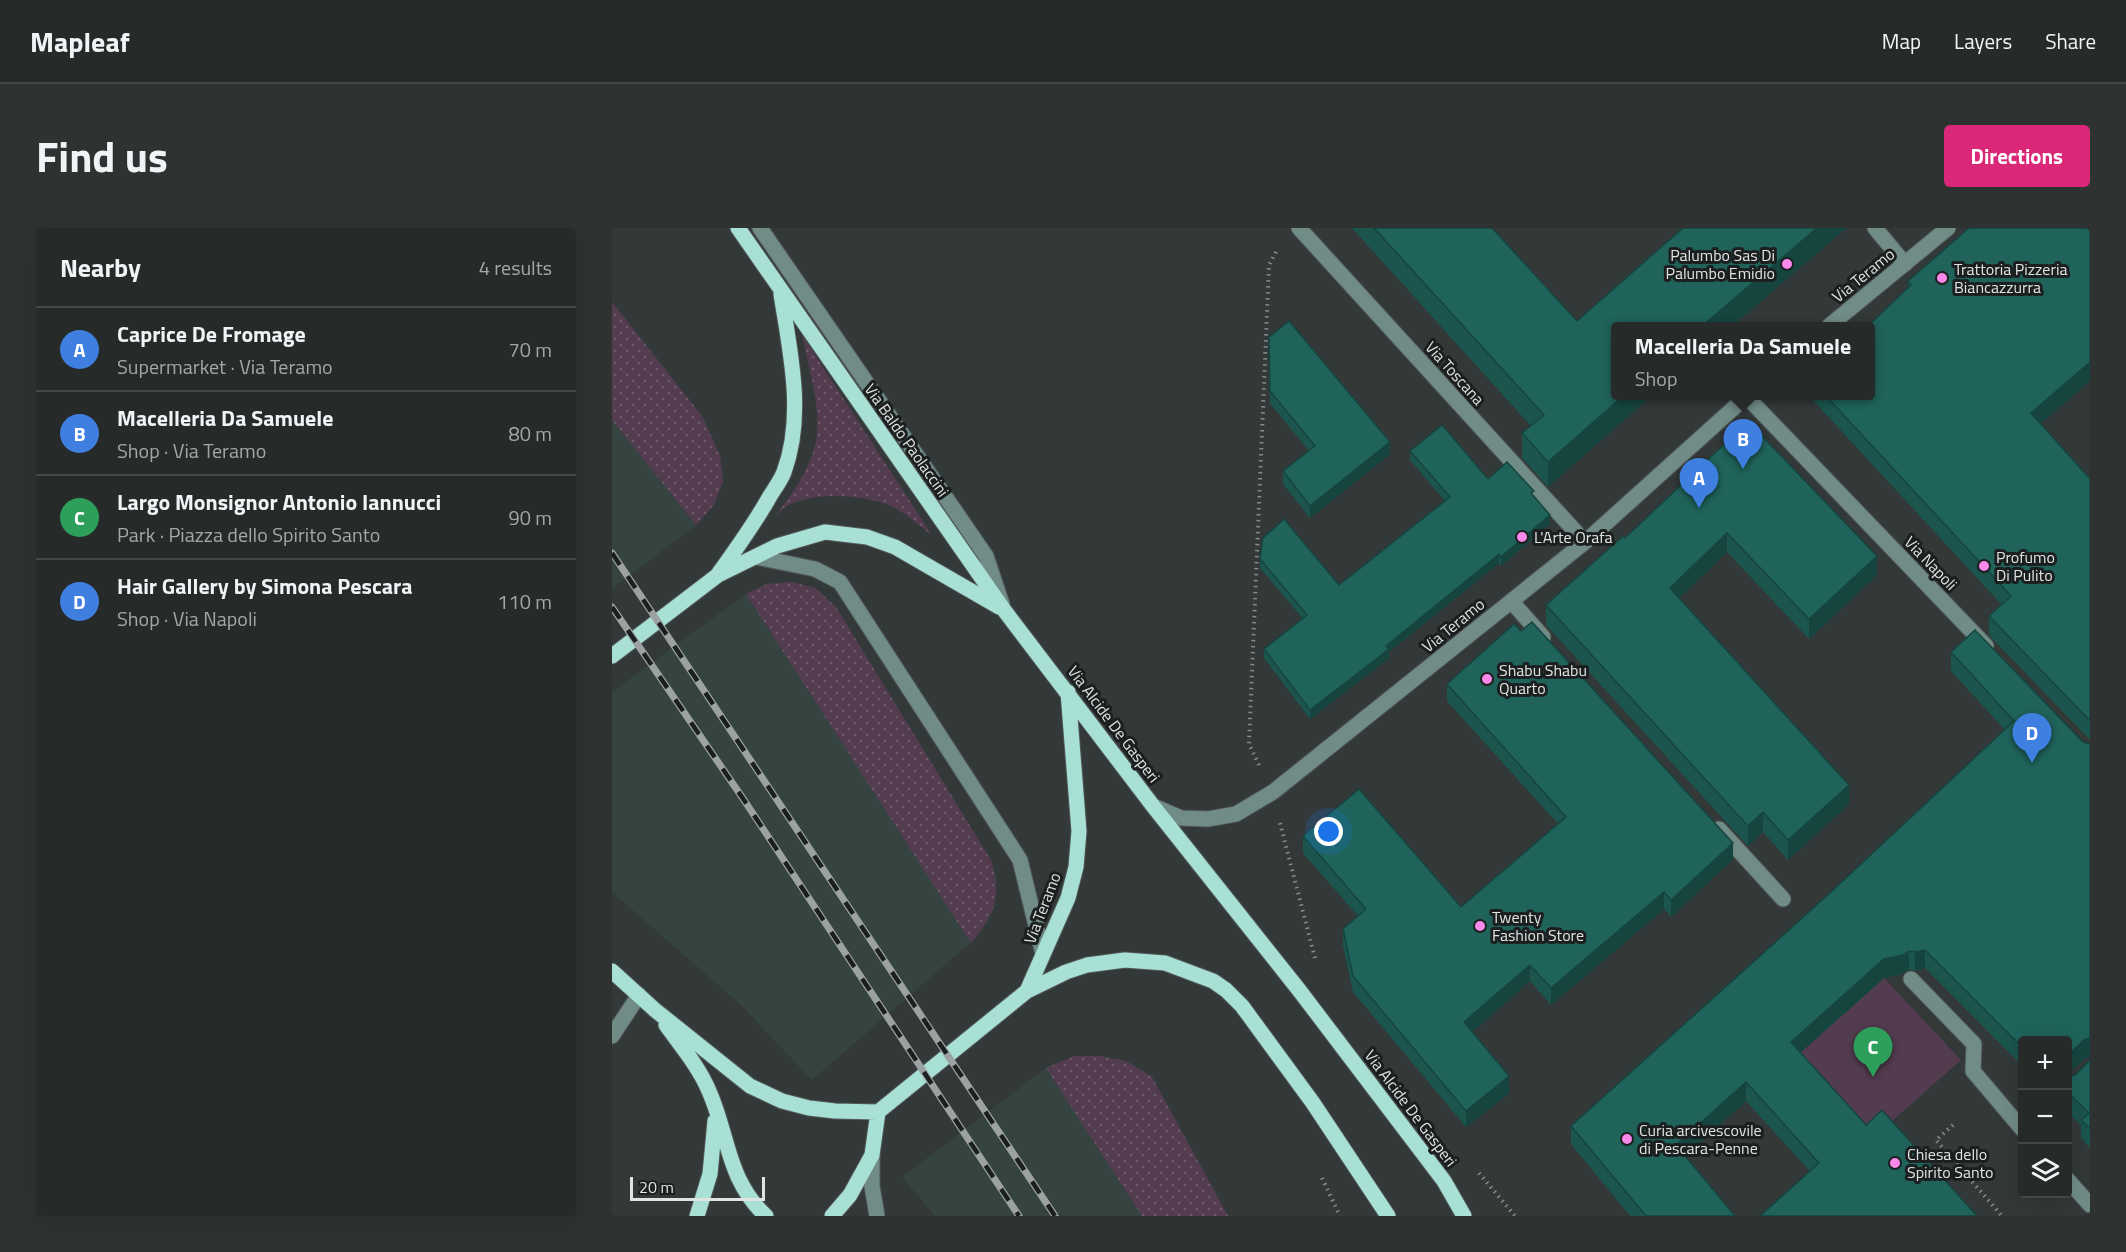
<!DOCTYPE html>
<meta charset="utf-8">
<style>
:root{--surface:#262b2a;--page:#2e3332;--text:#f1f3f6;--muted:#a4a7a8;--line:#424747;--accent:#db2777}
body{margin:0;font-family:"Titillium Web",sans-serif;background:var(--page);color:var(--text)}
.controls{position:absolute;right:18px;bottom:18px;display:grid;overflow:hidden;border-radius:6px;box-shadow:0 6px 24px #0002}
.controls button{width:54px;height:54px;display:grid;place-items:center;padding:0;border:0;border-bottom:2px solid var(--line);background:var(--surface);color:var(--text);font:30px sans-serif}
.scale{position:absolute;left:18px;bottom:15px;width:135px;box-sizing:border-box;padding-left:6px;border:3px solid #dfe3e2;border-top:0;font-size:16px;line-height:21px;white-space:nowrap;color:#dfe3e2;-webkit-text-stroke:4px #1c1f1f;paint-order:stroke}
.you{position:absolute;left:717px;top:604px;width:21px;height:21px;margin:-15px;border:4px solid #fff;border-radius:50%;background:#1a73e8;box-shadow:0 0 0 9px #1a73e833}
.badge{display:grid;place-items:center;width:39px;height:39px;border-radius:50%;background:var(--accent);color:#fff;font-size:20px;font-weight:700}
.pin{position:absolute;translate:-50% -50px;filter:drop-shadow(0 2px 3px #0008)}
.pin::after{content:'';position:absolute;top:32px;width:21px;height:18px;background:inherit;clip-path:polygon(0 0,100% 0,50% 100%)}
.popup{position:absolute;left:999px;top:94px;width:264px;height:78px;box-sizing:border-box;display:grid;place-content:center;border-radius:6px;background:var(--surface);filter:drop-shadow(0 2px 4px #0005);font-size:20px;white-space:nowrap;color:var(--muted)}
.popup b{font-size:22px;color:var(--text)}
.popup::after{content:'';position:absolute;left:50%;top:100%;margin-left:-12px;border:12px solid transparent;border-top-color:var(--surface)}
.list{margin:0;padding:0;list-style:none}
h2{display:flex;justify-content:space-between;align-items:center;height:78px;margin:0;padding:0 24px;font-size:26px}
h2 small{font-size:20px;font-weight:400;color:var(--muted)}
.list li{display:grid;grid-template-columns:39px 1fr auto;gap:18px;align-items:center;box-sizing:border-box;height:84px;padding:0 24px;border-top:2px solid var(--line)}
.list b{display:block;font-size:22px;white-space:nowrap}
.list p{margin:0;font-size:20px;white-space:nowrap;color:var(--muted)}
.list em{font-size:20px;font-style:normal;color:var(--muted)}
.icon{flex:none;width:33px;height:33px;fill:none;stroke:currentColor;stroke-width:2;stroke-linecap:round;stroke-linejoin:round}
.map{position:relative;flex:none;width:1478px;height:988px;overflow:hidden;border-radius:6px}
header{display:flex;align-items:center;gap:36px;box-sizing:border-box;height:84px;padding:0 30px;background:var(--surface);border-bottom:2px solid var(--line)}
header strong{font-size:28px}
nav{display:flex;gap:33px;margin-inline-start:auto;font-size:21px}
.intro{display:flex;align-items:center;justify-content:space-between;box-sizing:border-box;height:144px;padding:0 36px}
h1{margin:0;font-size:42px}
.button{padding:15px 27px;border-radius:6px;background:var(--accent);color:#fff;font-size:21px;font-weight:700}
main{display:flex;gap:36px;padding:0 36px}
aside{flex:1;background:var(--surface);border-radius:6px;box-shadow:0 6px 24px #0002}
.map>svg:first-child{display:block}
.built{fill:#364441}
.grass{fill:url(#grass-dots)}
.garden{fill:#533c50}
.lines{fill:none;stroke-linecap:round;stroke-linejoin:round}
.minor-casing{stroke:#515857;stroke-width:17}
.major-casing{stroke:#515857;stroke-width:17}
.path{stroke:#858b8a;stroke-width:4;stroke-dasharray:1.5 4.5;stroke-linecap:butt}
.minor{stroke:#718c87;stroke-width:15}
.major{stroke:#a8e0d6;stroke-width:15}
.rail-casing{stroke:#9ca2a1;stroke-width:7}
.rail{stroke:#1c1f1f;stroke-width:4.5;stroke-dasharray:14;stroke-linecap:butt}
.wall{fill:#1b554e}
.shaded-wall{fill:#164540}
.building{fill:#1f635b;stroke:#164540;stroke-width:1.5}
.poi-dot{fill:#f888ea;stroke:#1c1f1f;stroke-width:2}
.labels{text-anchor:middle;stroke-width:6;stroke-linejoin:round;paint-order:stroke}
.poi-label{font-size:16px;fill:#dfe3e2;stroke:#1c1f1f;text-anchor:start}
.street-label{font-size:16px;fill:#dfe3e2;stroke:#1c1f1f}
</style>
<header>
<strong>Mapleaf</strong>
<nav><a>Map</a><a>Layers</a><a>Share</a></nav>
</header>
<div class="intro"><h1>Find us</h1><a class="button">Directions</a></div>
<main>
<aside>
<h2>Nearby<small>4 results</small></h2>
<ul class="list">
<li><span class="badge" style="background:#3f7fe0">A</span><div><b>Caprice De Fromage</b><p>Supermarket · Via Teramo</p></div><em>70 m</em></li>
<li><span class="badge" style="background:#3f7fe0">B</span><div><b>Macelleria Da Samuele</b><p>Shop · Via Teramo</p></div><em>80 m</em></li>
<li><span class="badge" style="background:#2e9e5b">C</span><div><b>Largo Monsignor Antonio Iannucci</b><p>Park · Piazza dello Spirito Santo</p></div><em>90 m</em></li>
<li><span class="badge" style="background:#3f7fe0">D</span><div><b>Hair Gallery by Simona Pescara</b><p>Shop · Via Napoli</p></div><em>110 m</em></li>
</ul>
</aside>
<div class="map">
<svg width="1478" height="988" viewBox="0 0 1478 988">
<defs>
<pattern id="grass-dots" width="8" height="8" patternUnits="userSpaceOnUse" patternTransform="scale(1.5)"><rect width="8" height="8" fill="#533c50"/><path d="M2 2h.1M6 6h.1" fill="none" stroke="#6b5869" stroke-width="1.8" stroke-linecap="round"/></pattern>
</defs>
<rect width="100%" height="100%" fill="#323938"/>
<path class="built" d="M 0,74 L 90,188 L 108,227 L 111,253 L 102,277 L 84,297 L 0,361 Z
M 180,354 L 203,360 L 224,379 L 379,632 L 385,652 L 383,676 L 376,694 L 358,715 L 200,852 L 129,777 L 0,664 L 0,464 L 134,366 L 155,356 Z
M 462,828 L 488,828 L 514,833 L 540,849 L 616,988 L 323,988 L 290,949 L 434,840 Z"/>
<path class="grass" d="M 0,74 L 90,188 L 108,227 L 111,253 L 102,277 L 84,297 L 0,192 Z
M 190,106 L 203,127 L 320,307 C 308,298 289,281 274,276 C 247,267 206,264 179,276 C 173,278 169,283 164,287 C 180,266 199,240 204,213 C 210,179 196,139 190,106 Z
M 180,354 L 203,360 L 224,379 L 379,632 C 390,670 383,685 359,715 L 134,366 L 155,356 Z
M 462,828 L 488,828 L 514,833 L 540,849 L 616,988 L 530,988 L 434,840 Z"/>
<path class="garden" d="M 1272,750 L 1349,832 L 1254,916 L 1179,833 Z"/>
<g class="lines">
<g class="minor-casing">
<path id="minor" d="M 148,0 L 374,328 L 390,376
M 687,0 L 973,314
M 1263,0 L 1293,36
M 1217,98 L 1336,0
M 1134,168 L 1374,418
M 144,329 L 203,341 L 228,354 L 408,632 L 431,726
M 899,373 L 931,409
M 541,578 L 569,590 L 596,591 L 624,586 L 661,564 L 973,314 L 1135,168
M 1107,601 L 1171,671
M 1299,751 L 1362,816 L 1361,843 L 1410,901
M 0,808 L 27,767
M 260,927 L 260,958 L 265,988
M 1456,952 L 1478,977"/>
</g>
<g class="major-casing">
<path id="major" d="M 126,0 L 392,382 L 541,578 L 687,762 L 832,953 L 852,988
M 107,345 C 125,320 143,295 158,268 C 163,260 169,252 172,244 C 193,187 178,124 169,66
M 0,428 L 106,347 L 165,318 L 213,304 L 255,309 L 283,319 L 387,379
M 0,743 L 43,782 L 138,858 L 170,873 L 197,880 L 223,883 L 266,884
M 415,763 L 456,670 L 464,639 L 467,603 L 456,464
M 54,797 C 69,818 87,839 97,863 C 117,908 115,952 154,988
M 266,884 L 415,763 L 454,744 L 475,737 L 513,732 L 553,735 L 601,753 L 614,762 L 630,778 L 701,875 L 776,988
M 85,988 L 98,946 L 103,893
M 220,988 L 238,967 L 260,927 L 266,884"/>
</g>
<path class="path" d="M 647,537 L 637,516 L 657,37 L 665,22
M 668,595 L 703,730
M 1341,897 L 1324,912 L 1390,988
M 867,945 L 903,988
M 710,950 L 728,988"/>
<use href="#minor" class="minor"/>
<use href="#major" class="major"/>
<g class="rail-casing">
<path id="rail" d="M 0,325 L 443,988
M 0,379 L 132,572 L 407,988"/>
</g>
<use href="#rail" class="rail"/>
</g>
<path class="wall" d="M 740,0 L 880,0 L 965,93 L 1234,0 L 1119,99 L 1004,99 L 1004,168 L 1039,168 L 936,259 L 910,230 L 910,205 L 919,198 Z
M 1296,53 L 1478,153 L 1428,196 L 1478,251 L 1478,512 L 1377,407 L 1377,388 L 1390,377 L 1199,170 L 1199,168 L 1258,168 L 1296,60 Z
M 657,109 L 778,226 L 698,290 L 671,256 L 671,243 L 697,223 L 658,175 Z
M 1123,206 L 1265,347 L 1197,411 L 1115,324 L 1067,370 L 1237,576 L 1176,632 L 1151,604 L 1136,618 L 934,397 L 934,377 L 1013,310 Z
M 798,223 L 876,251 L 922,268 L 938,296 L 889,338 L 887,335 L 777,424 L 777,430 L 698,491 L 652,430 L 652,421 L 691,391 L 648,340 L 648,331 L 727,357 L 833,273 L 798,232 Z
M 1339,424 L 1471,514 L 1478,516 L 1478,829 L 1472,831 L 1455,847 L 1455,813 L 1410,813 L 1410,838 L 1313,740 L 1303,743 L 1297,741 L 1291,746 L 1272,750 L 1188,825 L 1254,897 L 1365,988 L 1198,943 L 1134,873 L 1073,928 L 1123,988 L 1018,988 L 959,916 L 959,898 L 1219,664 L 1393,502 L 1339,443 Z
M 835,456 L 1121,631 L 1059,689 L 1052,681 L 939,777 L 918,753 L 860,804 L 897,865 L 854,899 L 741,764 L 731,717 L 731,701 L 746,688 L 691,625 L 691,608 L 849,679 L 946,596 L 835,473 Z
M 1478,832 L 1478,920 L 1469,910 L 1469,897 L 1455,883 L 1455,849 L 1463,847 Z"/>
<path class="shaded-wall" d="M 1205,0 L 1234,0 L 1119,99 L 1089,99 Z
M 1478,134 L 1478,153 L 1419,204 L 1419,185 Z
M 1011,168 L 1039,168 L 936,259 L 936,234 Z
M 778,214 L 778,226 L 698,290 L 698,278 Z
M 938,287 L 938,296 L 889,338 L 889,329 Z
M 1115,305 L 1115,324 L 1058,379 L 1058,360 Z
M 887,326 L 887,335 L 777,424 L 777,430 L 698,491 L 698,482 L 774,418 Z
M 1265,328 L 1265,347 L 1197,411 L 1197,391 Z
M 1237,557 L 1237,576 L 1176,632 L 1176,612 Z
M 1151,584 L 1151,604 L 1136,618 L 1136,598 Z
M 1121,615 L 1121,631 L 1059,689 L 1059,672 Z
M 1052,664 L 1052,681 L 939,777 L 939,760 Z
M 1313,722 L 1313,740 L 1303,743 L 1303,724 Z
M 1297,723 L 1297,741 L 1291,746 L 1272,750 L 1179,833 L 1179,814 L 1272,731 Z
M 918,737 L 918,753 L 852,811 L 852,794 Z
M 1478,810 L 1478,829 L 1472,831 L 1455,847 L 1455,828 L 1472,812 Z
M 897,848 L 897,865 L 854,899 L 854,883 Z
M 1134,854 L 1134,873 L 1064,936 L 1064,917 Z"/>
<path class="building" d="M 762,0 L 880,0 L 965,93 L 1071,0 L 1205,0 L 1089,99 L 1004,99 L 1004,168 L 1011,168 L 936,234 L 910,205 L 932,187 Z
M 1357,0 L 1478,0 L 1478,134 L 1419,185 L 1478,251 L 1478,493 L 1377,388 L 1399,368 L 1214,168 L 1258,168 L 1258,99 L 1255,99 L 1299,57 L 1296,53 Z
M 677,93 L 778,214 L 698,278 L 671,243 L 703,218 L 658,163 L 657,109 Z
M 830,197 L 876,251 L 895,234 L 922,263 L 919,265 L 938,287 L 889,329 L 887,326 L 774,418 L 777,421 L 698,482 L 652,421 L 695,387 L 648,331 L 651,310 L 672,291 L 727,357 L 838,269 L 798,223 Z
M 1123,206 L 1149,207 L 1265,328 L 1197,391 L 1115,305 L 1058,360 L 1237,557 L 1176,612 L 1151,584 L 1136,598 L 934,377 L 1011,308 L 1013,310 Z
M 920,394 L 1121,615 L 1059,672 L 1052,664 L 939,760 L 918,737 L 852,794 L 897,848 L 854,883 L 741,748 L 731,701 L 754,681 L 691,608 L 747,561 L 849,679 L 954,589 L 835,456 L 902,396 L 909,403 Z
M 1363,402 L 1471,514 L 1478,516 L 1478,810 L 1472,812 L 1455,828 L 1455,813 L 1410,813 L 1410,819 L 1313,722 L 1303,724 L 1297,723 L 1291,727 L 1272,731 L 1179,814 L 1254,897 L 1270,882 L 1365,988 L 1148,988 L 1207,935 L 1134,854 L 1064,917 L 1123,988 L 1034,988 L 959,898 L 1219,664 L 1402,493 L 1339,424 Z
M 1478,832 L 1478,901 L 1469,892 L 1477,885 L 1455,864 L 1455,849 L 1463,847 Z"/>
<g class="poi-dot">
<circle cx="1175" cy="36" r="6"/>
<circle cx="1330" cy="50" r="6"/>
<circle cx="910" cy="309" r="6"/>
<circle cx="1372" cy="338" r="6"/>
<circle cx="875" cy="451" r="6"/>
<circle cx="868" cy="698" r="6"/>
<circle cx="1015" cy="911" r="6"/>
<circle cx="1283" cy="935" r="6"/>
</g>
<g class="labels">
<g class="poi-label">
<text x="1163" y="33" text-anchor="end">Palumbo Sas Di<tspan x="1163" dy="18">Palumbo Emidio</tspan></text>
<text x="1342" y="47">Trattoria Pizzeria<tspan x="1342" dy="18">Biancazzurra</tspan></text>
<text x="922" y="315">L'Arte Orafa</text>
<text x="1384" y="335">Profumo<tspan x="1384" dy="18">Di Pulito</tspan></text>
<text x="887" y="448">Shabu Shabu<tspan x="887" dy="18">Quarto</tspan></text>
<text x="880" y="695">Twenty<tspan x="880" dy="18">Fashion Store</tspan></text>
<text x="1027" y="908">Curia arcivescovile<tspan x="1027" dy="18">di Pescara-Penne</tspan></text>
<text x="1295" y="932">Chiesa dello<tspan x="1295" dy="18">Spirito Santo</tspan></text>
</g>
<g class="street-label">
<text transform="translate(1251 47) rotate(-39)" y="6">Via Teramo</text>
<text transform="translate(843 145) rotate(48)" y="6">Via Toscana</text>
<text transform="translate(295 212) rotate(55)" y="6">Via Baldo Paolaccini</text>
<text transform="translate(1319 335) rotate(46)" y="6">Via Napoli</text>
<text transform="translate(841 397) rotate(-39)" y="6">Via Teramo</text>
<text transform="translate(502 496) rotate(53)" y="6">Via Alcide De Gasperi</text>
<text transform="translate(430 680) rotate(-69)" y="6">Via Teramo</text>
<text transform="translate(799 880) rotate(53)" y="6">Via Alcide De Gasperi</text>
</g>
</g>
</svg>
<div class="controls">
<button>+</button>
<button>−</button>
<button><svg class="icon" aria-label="layers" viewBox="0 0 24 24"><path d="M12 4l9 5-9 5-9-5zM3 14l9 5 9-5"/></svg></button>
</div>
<div class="scale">20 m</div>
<div class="you"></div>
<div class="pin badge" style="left:1087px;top:280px;background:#3f7fe0">A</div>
<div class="pin badge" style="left:1131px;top:241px;background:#3f7fe0">B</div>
<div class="popup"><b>Macelleria Da Samuele</b>Shop</div>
<div class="pin badge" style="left:1261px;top:849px;background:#2e9e5b">C</div>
<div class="pin badge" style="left:1420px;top:535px;background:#3f7fe0">D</div>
</div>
</main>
